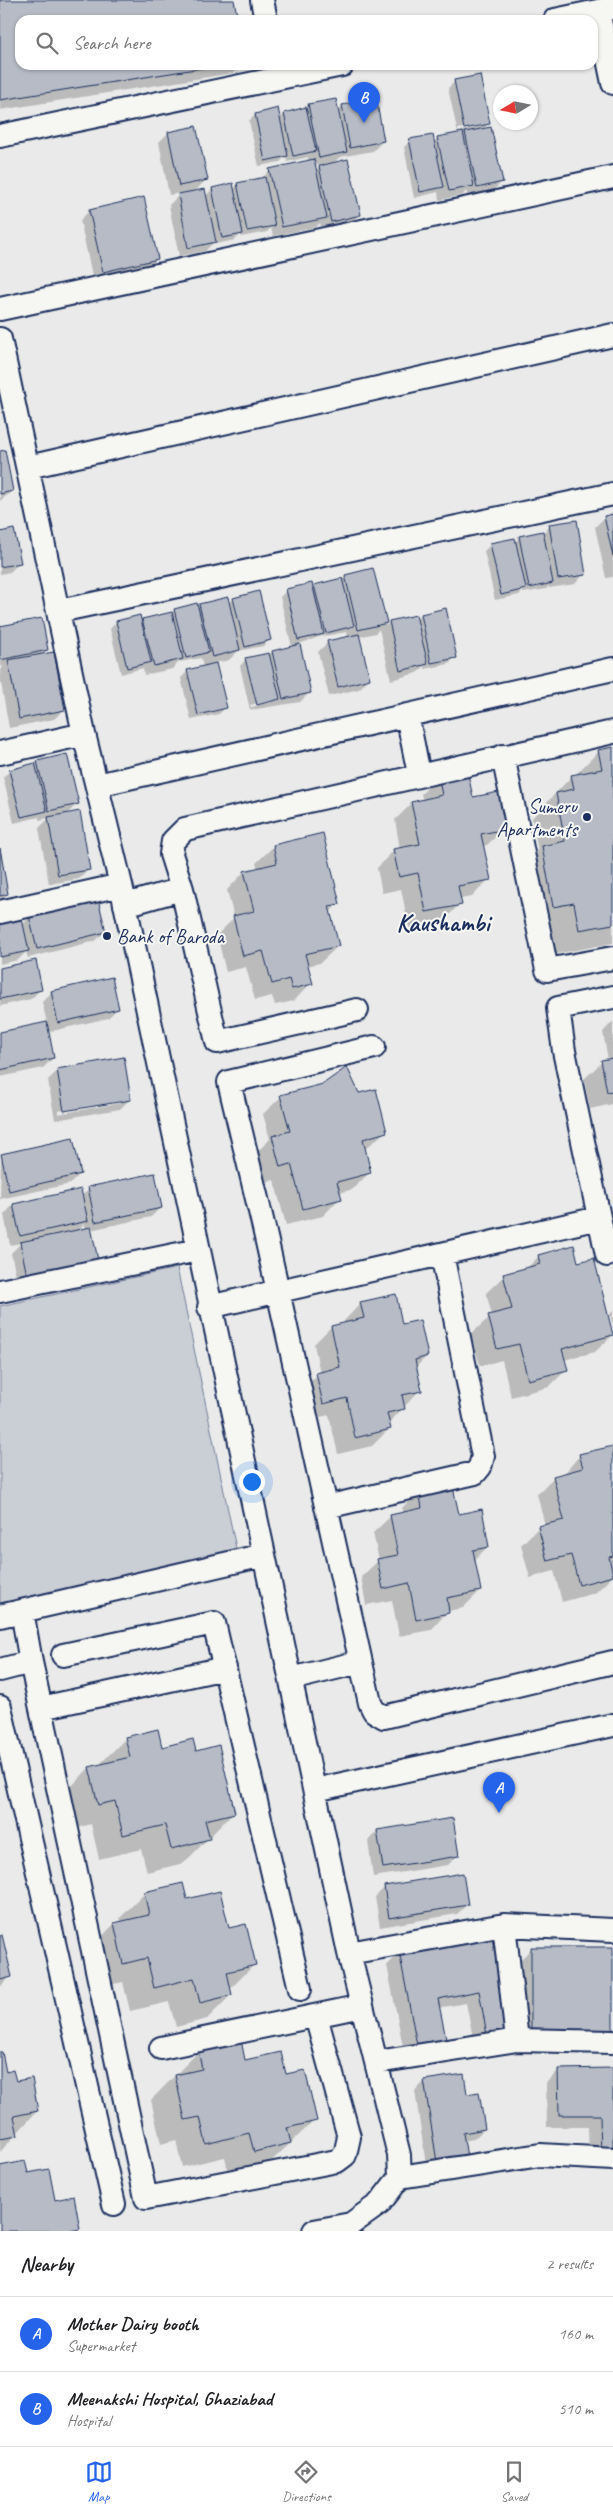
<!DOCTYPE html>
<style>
:root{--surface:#fff;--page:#f2f2f2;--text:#202124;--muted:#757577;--line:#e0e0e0;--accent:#2563eb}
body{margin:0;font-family:Caveat,sans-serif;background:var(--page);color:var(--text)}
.compass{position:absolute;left:493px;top:85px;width:45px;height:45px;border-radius:50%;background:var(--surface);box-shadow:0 1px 4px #0004;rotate:260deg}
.you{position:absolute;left:251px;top:1481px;width:18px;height:18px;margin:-12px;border:4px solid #fff;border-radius:50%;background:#1a73e8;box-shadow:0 0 0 8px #1a73e833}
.badge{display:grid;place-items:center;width:32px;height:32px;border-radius:50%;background:var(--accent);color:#fff;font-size:16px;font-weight:700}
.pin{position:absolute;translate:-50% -41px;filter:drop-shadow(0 1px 2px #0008)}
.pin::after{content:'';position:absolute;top:26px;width:18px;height:15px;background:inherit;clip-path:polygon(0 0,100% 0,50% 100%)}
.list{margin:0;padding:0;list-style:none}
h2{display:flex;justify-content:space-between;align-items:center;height:65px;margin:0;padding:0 20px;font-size:21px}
h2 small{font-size:16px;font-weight:400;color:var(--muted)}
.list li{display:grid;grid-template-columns:32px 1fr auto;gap:15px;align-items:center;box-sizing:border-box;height:75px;padding:0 20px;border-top:1px solid var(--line)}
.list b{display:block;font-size:19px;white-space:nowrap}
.list p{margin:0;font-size:16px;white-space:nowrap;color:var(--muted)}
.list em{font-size:16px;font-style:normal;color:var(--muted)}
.icon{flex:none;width:28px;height:28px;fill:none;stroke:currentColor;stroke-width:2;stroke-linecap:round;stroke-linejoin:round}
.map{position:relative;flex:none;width:613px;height:2231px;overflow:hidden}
.search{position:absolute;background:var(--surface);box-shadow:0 1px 4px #0004;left:15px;right:15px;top:15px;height:55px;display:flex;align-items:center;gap:12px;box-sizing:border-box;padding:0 18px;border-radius:15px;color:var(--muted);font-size:19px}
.sheet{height:215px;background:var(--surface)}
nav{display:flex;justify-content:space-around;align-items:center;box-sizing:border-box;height:70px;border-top:1px solid var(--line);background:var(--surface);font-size:14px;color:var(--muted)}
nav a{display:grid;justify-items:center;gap:2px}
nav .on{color:var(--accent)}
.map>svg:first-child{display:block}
.green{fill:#caced5;stroke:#727e9a}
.shadow{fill:#0003;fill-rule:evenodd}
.building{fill:#b6bbc6;stroke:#1b2f5e}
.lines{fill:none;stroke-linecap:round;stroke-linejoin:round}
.minor-casing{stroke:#1b2f5e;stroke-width:26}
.minor{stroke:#f6f6f2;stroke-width:22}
.poi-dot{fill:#1b2f5e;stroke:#f6f6f2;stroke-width:2}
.labels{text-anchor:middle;stroke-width:4;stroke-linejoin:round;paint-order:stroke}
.poi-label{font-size:20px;fill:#1b2f5e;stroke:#f6f6f2;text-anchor:end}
.district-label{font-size:25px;font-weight:bold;fill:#1b2f5e;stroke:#f6f6f2}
</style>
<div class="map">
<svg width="613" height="2231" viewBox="0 0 613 2231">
<rect width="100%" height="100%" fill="#e9eae9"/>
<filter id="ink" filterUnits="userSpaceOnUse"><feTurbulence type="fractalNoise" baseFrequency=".02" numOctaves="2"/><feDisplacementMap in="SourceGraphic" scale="10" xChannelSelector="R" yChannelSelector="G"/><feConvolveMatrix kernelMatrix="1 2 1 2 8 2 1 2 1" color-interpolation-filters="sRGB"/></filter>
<g filter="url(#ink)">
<path class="green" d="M 177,1268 L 237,1553 L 0,1603 L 0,1306 Z"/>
<path class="shadow" d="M 0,0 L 233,0 L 237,20 L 20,20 L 20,65 L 241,65 L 233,73 L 0,110 Z
M 455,81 L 489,123 L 482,130 L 502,182 L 492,191 L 468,197 L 466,191 L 463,195 L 439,200 L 438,192 L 414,198 L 404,147 L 410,141 L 434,142 L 438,138 L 458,134 L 448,88 ZM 483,124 L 483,126 L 458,132 L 458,129 Z
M 308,105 L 337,111 L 343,106 L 383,141 L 373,151 L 340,157 L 333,163 L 359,215 L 350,224 L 322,231 L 320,223 L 316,227 L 273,236 L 271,228 L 267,232 L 241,237 L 241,234 L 235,240 L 216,244 L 215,241 L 205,251 L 179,256 L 169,205 L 181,193 L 169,195 L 159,142 L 168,133 L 206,180 L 194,192 L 206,196 L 212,189 L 233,190 L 238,184 L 260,180 L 270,170 L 308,162 L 308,157 L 287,162 L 286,156 L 280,162 L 259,166 L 249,121 L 255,115 L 279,119 L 284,114 L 305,109 ZM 322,164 L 315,171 L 314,166 Z
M 89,211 L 157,259 L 147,268 L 93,280 L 80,220 Z
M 0,452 L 12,491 L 0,501 Z
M 613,516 L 613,577 L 606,578 L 595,527 L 605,517 Z
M 550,526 L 584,574 L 575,584 L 549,588 L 549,586 L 546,589 L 523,593 L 523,591 L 519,595 L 495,600 L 484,551 L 491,544 L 515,542 L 520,537 L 543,533 Z
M 0,533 L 20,562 L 10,572 L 0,574 Z
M 372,569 L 386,626 L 389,622 L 416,620 L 421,615 L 455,657 L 449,664 L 425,669 L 425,666 L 417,673 L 391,680 L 379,629 L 376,633 L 358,637 L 369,679 L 359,689 L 329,696 L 318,652 L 328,642 L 348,637 L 347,632 L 319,637 L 299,644 L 310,692 L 300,702 L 250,710 L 240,666 L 246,659 L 268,656 L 272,652 L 292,647 L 280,597 L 287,590 L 312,589 L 342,580 L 345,576 ZM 272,700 L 272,702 L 251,707 L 250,705 Z
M 234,599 L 270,640 L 263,646 L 238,651 L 229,660 L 215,663 L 226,707 L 219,714 L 191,720 L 181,678 L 188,671 L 203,667 L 201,658 L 179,662 L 172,669 L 144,675 L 143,668 L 121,674 L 110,629 L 116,622 L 140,623 L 170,614 L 174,610 L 197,608 L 200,605 L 228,604 Z
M 0,628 L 47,650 L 41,655 L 64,710 L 54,719 L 9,728 L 0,677 L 0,670 L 4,666 L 0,667 Z
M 613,749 L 613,943 L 555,954 L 550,926 L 529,930 L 518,871 L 538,851 L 532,818 L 572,776 L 575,775 L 599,751 Z
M 37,762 L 77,804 L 66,815 L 89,869 L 79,879 L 49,884 L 39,828 L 49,818 L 39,820 L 39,817 L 14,823 L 3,777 L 10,771 Z
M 439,777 L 472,799 L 505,828 L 487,845 L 483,846 L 489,879 L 472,897 L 459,899 L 460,904 L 443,921 L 409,928 L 401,889 L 382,893 L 377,868 L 394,850 L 400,849 L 395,820 L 412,803 L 423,801 L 421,794 Z
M 274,846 L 339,903 L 329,913 L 338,946 L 320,963 L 307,966 L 311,983 L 294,1001 L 275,1005 L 272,996 L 255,1000 L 246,967 L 226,972 L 217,935 L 234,918 L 227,890 L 244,872 L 258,869 L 256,863 Z
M 0,855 L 7,894 L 0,901 Z
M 30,917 L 105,932 L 95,941 L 28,958 L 26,952 L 18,960 L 0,964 L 0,925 L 22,925 Z
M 0,969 L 41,989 L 31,999 L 0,1006 Z
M 52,992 L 118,1008 L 108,1018 L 48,1032 L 53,1058 L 43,1068 L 0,1077 L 0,1033 L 47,1023 L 42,1002 Z
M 613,1021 L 613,1109 L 612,1104 L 590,1109 L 584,1079 L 602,1062 L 608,1060 L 603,1032 Z
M 58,1070 L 130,1099 L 120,1109 L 55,1120 L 48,1080 ZM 121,1100 L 121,1103 L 58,1114 L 58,1111 Z
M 324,1085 L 358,1094 L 385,1132 L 364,1150 L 370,1172 L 353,1189 L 339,1193 L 340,1198 L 323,1216 L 286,1225 L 274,1180 L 263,1183 L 255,1154 L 270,1139 L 263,1114 L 281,1097 Z
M 1,1156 L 80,1174 L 70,1184 L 0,1199 Z
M 89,1189 L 161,1207 L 151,1217 L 90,1230 L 18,1285 L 11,1253 L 21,1243 L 10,1245 L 4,1215 L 13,1205 L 82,1196 ZM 84,1224 L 85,1229 L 77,1231 Z
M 539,1256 L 613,1335 L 595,1352 L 564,1360 L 567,1369 L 549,1387 L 511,1397 L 502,1360 L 480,1366 L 471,1334 L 492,1315 L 486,1293 L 504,1276 L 525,1270 Z
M 361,1303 L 401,1326 L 427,1356 L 415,1368 L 420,1390 L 388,1424 L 389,1429 L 372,1446 L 338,1454 L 329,1415 L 306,1420 L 300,1391 L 320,1373 L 314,1344 L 331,1327 L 344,1324 L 344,1321 Z
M 613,1311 L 613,1325 L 610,1314 Z
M 613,1447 L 613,1568 L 611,1569 L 613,1576 L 595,1593 L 562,1602 L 554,1571 L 530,1578 L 521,1545 L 539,1527 L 545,1526 L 537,1494 L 554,1477 L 563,1475 L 580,1455 Z
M 419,1491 L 458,1515 L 488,1546 L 474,1561 L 480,1591 L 463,1608 L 448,1611 L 431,1630 L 399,1636 L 392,1600 L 366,1605 L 361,1577 L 379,1560 L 373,1533 L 391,1516 L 403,1513 L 402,1508 Z
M 125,1739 L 161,1748 L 195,1753 L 234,1812 L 184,1863 L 147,1872 L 141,1849 L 99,1859 L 91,1824 L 74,1829 L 65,1793 L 89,1768 L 102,1765 L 101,1763 Z
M 452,1819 L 458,1855 L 448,1865 L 373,1877 L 368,1841 L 377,1831 Z
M 385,1887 L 467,1905 L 457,1914 L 380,1927 L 375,1897 Z
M 145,1893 L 186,1901 L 228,1929 L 255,1964 L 230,1989 L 231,1995 L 207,2019 L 176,2027 L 169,2002 L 130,2011 L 123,1982 L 99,1987 L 90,1949 L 114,1924 L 122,1923 L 120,1918 Z
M 490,1934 L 509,2030 L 475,2047 L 466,2003 L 438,2008 L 444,2039 L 432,2051 L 405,2057 L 387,1965 L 399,1952 Z
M 0,1937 L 10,1977 L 0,1987 Z
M 532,1948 L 613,1949 L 519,2047 L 519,1961 Z
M 199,2051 L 244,2062 L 285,2076 L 315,2120 L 265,2167 L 229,2175 L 225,2157 L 182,2167 L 176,2140 L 161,2144 L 151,2100 Z
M 0,2053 L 5,2073 L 37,2111 L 0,2152 Z
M 559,2070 L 613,2070 L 613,2170 L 589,2170 L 588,2127 L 547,2127 L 546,2083 Z
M 425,2081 L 466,2096 L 484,2129 L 474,2139 L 463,2141 L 427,2171 L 415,2091 Z"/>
<path class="building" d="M 0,0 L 234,0 L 238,20 L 20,20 L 20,65 L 221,65 L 0,100 Z
M 480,75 L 490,124 L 464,129 L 454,80 Z
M 376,98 L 384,141 L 350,148 L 342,105 Z
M 336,99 L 347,152 L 319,158 L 308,104 Z
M 306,107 L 316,151 L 293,156 L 284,113 Z
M 278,108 L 288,156 L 265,161 L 255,114 Z
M 196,126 L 208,180 L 179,186 L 168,132 Z
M 491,127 L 503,182 L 477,188 L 465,132 Z
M 463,132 L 474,186 L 449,191 L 437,137 Z
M 433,135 L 444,187 L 420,192 L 409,139 Z
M 314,159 L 327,218 L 282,227 L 269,169 Z
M 348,159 L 361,215 L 331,222 L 319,166 Z
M 265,177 L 275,226 L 247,231 L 237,183 Z
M 233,183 L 243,234 L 222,238 L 212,188 Z
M 205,189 L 216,242 L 188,248 L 178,194 Z
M 144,197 L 158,259 L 103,272 L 89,210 Z
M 5,450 L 13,491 L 0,494 L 0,451 Z
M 613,514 L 613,556 L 604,516 Z
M 577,520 L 586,575 L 558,579 L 549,524 Z
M 14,529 L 21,563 L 0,567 L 0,532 Z
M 543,531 L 553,583 L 529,588 L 519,536 Z
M 515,538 L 526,589 L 501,595 L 490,543 Z
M 373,568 L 387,623 L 358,630 L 345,575 Z
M 342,578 L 354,626 L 326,633 L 314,585 Z
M 312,583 L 324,634 L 298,640 L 286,589 Z
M 259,591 L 271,640 L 245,647 L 233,598 Z
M 228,597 L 240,650 L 212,657 L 199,604 Z
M 197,603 L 209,652 L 186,658 L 174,609 Z
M 446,608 L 457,658 L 431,663 L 421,614 Z
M 172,612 L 183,659 L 154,666 L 142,619 Z
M 140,615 L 151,662 L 127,668 L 116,621 Z
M 416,615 L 428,664 L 400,671 L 389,621 Z
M 42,618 L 48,650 L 0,660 L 0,626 Z
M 359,634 L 370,679 L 338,687 L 327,641 Z
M 300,644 L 311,693 L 283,699 L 272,651 Z
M 54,652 L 65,710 L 19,719 L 8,660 Z
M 269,653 L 280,699 L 257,705 L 245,658 Z
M 216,663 L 227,708 L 198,715 L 187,670 Z
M 613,747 L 613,924 L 579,930 L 574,903 L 553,907 L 542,846 L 565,841 L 556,793 L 574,789 L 571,775 L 602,769 L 598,750 Z
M 67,754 L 79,804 L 49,811 L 37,761 Z
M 35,763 L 47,811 L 21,817 L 9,770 Z
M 467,770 L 473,797 L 499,792 L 506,829 L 481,834 L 491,880 L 458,886 L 462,905 L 426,912 L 418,873 L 399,877 L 393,849 L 420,844 L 411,802 L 442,795 L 438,776 Z
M 80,811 L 90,870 L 58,875 L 48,817 Z
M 323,833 L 340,904 L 329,906 L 339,946 L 305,954 L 313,984 L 292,989 L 289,979 L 272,984 L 263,951 L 243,956 L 233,916 L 254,911 L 244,871 L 277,863 L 273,845 Z
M 0,848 L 8,894 L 0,896 Z
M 98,899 L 106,932 L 37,949 L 29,916 Z
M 22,919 L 29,951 L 0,957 L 0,924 Z
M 36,960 L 42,990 L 0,999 L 0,968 Z
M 112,977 L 119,1009 L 58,1023 L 51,991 Z
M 47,1022 L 54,1058 L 0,1070 L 0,1032 Z
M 124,1057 L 131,1100 L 64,1111 L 57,1069 Z
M 613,1058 L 613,1091 L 607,1092 L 601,1060 Z
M 347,1067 L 359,1093 L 376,1089 L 387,1132 L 363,1139 L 371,1173 L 337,1182 L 342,1199 L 303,1209 L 291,1164 L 280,1167 L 272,1136 L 290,1131 L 280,1095 L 323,1084 Z
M 73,1138 L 81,1174 L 9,1191 L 1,1154 Z
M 155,1173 L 162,1208 L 95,1222 L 88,1187 Z
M 81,1189 L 88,1221 L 20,1236 L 13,1204 Z
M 91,1227 L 98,1260 L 27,1276 L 20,1242 Z
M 574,1245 L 578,1262 L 594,1258 L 613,1335 L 562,1349 L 568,1370 L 528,1380 L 519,1344 L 497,1349 L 488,1315 L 512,1309 L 503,1274 L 540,1264 L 538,1255 Z
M 396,1294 L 402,1324 L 420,1320 L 428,1356 L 415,1360 L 422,1391 L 402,1395 L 405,1409 L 387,1413 L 391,1429 L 355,1438 L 347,1398 L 323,1404 L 316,1373 L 340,1367 L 331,1326 L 364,1318 L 360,1302 Z
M 613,1446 L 613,1556 L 609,1557 L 613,1576 L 579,1585 L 571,1555 L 547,1561 L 538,1526 L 564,1520 L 553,1476 L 583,1468 L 579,1454 Z
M 452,1483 L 459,1514 L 482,1509 L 489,1547 L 473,1550 L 481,1591 L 447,1598 L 449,1613 L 416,1620 L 409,1583 L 383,1589 L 377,1559 L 398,1555 L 390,1515 L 422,1508 L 419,1490 Z
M 158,1729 L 162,1747 L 193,1739 L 196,1751 L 219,1745 L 235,1813 L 205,1820 L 210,1839 L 171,1849 L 165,1825 L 123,1835 L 115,1801 L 98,1805 L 89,1767 L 130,1757 L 125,1737 Z
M 453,1818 L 459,1856 L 383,1868 L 377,1830 Z
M 463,1873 L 468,1905 L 389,1918 L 384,1886 Z
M 183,1883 L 187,1899 L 220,1891 L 229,1928 L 246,1924 L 256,1965 L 227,1972 L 232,1995 L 200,2003 L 194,1978 L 154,1988 L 147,1958 L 123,1964 L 114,1923 L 149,1915 L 144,1892 Z
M 491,1933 L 510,2030 L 487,2035 L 479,1991 L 438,1999 L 446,2039 L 417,2045 L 399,1951 Z
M 2,1935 L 12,1977 L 0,1980 L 0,1936 Z
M 531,1947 L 613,1947 L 613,2035 L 531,2035 Z
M 241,2040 L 245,2060 L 281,2052 L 286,2074 L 305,2070 L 317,2121 L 287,2128 L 291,2143 L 254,2152 L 249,2133 L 206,2144 L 200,2117 L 185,2120 L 175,2075 L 202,2069 L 198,2050 Z
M 0,2052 L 2,2052 L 6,2072 L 13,2070 L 16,2081 L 32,2078 L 38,2111 L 14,2116 L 18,2136 L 0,2139 Z
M 613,2068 L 613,2158 L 601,2158 L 600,2115 L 559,2115 L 558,2069 Z
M 464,2074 L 467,2094 L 479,2092 L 485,2129 L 463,2133 L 467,2157 L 437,2162 L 424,2080 Z
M 25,2161 L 28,2173 L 49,2169 L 55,2200 L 74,2196 L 80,2229 L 70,2231 L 0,2231 L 0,2166 Z"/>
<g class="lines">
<g class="minor-casing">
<path id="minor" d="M 262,0 L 266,20
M 598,11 L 613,83
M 555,20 L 612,8
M 0,136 L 342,65
M 0,309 L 613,177
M 0,339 L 84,734 L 121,885 L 349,1953 L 399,2155 L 400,2177 L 379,2204 L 351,2224 L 314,2231
M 28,467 L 613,335
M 59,611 L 613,494
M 407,715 L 419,774
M 0,753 L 84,734
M 503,756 L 547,970 L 613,958
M 97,785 L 613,669
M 125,905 L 182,889
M 0,912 L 121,885
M 613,997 L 558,1008 L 564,1051 L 607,1255 L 613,1253
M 357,1010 L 217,1042 L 182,889 L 171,854 L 173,841 L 185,829 L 613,732
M 374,1047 L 229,1082 L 263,1224 L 370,1703 L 374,1711 L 384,1717 L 613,1662
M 0,1291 L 198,1250
M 209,1307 L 599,1218
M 326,1507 L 475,1473 L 480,1467 L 483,1456 L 442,1254
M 22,1611 L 31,1662 L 146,2198 L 337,2161 L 345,2155 L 349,2137 L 316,2016
M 0,1616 L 264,1555
M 63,1655 L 214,1623 L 300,1989
M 0,1670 L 31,1662
M 291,1679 L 360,1662
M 0,1707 L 114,2204
M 41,1708 L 225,1668
M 315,1790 L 613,1725
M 349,1953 L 504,1925
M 517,2040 L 504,1925 L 613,1930
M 161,2048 L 362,2006
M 377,2062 L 517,2040 L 613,2042
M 400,2177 L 540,2155 L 613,2159"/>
</g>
<use href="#minor" class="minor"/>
</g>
</g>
<g class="poi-dot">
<circle cx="587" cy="817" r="5"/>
<circle cx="107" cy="936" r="5"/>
</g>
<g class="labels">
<g class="poi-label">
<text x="577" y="813">Sumeru<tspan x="577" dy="23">Apartments</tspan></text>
<text x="117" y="943" text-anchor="start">Bank of Baroda</text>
</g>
<g class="district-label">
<text x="443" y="931">Kaushambi</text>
</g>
</g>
</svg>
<svg class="compass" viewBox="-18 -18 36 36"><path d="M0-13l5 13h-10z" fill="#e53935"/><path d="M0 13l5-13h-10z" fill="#757577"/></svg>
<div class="you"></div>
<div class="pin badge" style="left:499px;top:1813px">A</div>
<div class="pin badge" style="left:364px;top:123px">B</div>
<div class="search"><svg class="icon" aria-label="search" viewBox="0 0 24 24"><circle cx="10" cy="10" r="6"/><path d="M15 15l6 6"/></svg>Search here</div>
</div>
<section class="sheet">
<h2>Nearby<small>2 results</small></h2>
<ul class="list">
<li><span class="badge">A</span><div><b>Mother Dairy booth</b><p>Supermarket</p></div><em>160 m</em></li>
<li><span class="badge">B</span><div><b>Meenakshi Hospital, Ghaziabad</b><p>Hospital</p></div><em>510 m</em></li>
</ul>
</section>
<nav>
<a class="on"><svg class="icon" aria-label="map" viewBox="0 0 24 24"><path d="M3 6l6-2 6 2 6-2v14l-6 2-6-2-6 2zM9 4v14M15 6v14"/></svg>Map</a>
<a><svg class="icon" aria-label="directions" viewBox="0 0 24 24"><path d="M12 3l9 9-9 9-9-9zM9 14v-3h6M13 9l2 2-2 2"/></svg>Directions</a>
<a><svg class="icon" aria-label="saved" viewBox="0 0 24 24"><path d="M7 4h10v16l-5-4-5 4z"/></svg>Saved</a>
</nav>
